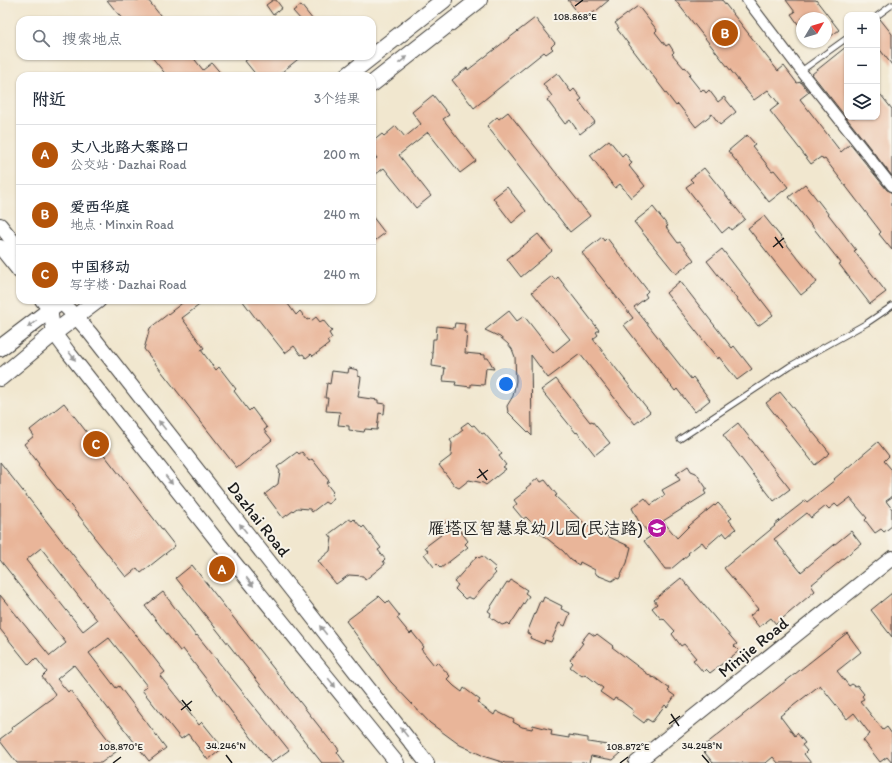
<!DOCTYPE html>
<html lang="zh">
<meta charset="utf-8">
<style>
:root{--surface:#fff;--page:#f2f2f3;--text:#1f2937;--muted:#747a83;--line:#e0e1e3;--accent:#b45309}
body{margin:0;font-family:Itim,"LXGW WenKai TC",sans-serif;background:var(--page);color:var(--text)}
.controls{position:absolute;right:12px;top:12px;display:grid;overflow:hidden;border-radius:8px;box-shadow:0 1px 3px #0004}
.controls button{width:36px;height:36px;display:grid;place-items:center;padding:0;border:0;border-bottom:1px solid var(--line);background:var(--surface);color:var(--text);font:20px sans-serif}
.compass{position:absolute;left:796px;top:12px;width:36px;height:36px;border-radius:50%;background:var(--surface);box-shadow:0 1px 3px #0004;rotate:52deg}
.you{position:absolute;left:506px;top:384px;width:14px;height:14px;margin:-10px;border:3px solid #fff;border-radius:50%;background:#1a73e8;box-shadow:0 0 0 6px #1a73e833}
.badge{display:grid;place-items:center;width:26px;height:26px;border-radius:50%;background:var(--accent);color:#fff;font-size:13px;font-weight:700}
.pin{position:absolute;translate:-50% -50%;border:2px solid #fff;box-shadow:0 1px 4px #0006}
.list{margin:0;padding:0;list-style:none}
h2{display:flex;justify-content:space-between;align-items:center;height:52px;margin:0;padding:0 16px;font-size:17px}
h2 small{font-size:13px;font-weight:400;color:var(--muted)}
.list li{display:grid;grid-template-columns:26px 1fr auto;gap:12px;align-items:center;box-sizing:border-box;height:60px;padding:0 16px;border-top:1px solid var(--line)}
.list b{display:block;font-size:15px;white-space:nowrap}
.list p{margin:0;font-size:13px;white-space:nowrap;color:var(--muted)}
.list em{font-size:13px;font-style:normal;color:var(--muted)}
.icon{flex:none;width:22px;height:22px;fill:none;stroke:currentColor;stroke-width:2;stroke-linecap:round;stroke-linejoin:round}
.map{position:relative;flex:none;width:892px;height:763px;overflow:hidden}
.search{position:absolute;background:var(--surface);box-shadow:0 1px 3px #0004;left:16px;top:16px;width:360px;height:44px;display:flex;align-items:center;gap:10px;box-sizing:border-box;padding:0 14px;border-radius:12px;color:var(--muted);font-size:15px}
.panel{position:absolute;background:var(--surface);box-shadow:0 1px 3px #0004;left:16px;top:72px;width:360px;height:232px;border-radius:12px}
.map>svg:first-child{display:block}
.building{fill:#e9b599;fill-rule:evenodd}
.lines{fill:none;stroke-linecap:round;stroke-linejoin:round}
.lane-casing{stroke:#3c3a37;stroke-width:7}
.street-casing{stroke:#3c3a37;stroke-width:12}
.secondary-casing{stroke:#3c3a37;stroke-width:16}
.primary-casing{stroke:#3c3a37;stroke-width:18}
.lane{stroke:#fff;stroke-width:5}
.street{stroke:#fff;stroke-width:10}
.secondary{stroke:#fff;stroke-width:14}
.primary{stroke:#fff;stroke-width:16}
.oneway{fill:#999}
.ticks{fill:none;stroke:#1c1c1c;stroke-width:1.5}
.labels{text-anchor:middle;stroke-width:4;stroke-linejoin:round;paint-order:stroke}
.street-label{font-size:17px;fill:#1c1c1c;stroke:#f7f3e8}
.poi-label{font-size:17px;fill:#1c1c1c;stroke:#f7f3e8;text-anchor:end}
.ticks-label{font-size:10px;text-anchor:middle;fill:#1c1c1c;stroke:#f7f3e8;stroke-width:4;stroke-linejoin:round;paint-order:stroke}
</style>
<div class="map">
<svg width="892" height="763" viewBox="0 0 892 763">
<rect width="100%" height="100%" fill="#f7f3e8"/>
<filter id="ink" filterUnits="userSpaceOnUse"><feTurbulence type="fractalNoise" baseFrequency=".025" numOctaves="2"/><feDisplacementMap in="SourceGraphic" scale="8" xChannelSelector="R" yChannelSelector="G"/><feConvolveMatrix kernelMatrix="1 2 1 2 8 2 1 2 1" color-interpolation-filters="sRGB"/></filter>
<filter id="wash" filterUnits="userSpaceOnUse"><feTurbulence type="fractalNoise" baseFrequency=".012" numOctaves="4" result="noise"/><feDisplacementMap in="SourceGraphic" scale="16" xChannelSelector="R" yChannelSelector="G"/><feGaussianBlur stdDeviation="0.9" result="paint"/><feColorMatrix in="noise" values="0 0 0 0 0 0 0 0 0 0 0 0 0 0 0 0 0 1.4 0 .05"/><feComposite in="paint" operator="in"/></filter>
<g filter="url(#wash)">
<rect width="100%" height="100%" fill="#f1e7cf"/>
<g id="blocks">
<path class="building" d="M 107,0 L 148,0 L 164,20 L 123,20 Z
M 273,0 L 276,0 L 282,8 L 273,15 L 266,5 Z
M 568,0 L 609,0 L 596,11 L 582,18 Z
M 675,0 L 722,0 L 778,71 L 784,66 L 797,83 L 801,82 L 809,92 L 800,99 L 841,152 L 850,144 L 887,190 L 892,192 L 892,250 L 879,234 L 881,232 L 825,159 L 823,160 L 821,157 L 811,164 L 796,144 L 770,111 L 779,104 L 768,90 L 754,100 Z
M 786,0 L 816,0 L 839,30 L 826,40 L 826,18 L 802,18 L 802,21 L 798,24 L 791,14 L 795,12 Z
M 301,5 L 313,20 L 301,20 L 293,11 Z
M 638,6 L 657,30 L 655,32 L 666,46 L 669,44 L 674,52 L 672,54 L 684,68 L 685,67 L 691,74 L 689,76 L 701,91 L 703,89 L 706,93 L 709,90 L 718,102 L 724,97 L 736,112 L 720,125 L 712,114 L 696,127 L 678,104 L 676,106 L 617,29 L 619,28 L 615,23 Z
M 535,18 L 555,43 L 551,47 L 553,49 L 546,54 L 544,52 L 474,108 L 452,80 L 467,68 L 468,70 Z
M 880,19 L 892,34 L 892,65 L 877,46 L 877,20 Z
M 847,46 L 847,117 L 877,117 L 877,90 L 892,109 L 892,176 L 812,74 Z
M 151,56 L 192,56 L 203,70 L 212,63 L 223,76 L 167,76 Z
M 252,56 L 302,56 L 277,76 L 257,76 L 245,61 Z
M 557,73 L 571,92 L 574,89 L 582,99 L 579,101 L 595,122 L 580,134 L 570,120 L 565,124 L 547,100 L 552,96 L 543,84 Z
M 433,95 L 449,115 L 443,119 L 476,161 L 460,173 L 428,132 L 399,155 L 431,196 L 416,208 L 384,168 L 372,177 L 372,162 L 377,158 L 372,152 L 372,142 L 382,134 L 384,136 L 396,126 L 405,137 L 421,124 L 412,112 Z
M 508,112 L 590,216 L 570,232 L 487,126 L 497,117 L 499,119 Z
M 747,135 L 755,144 L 752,146 L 772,171 L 774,170 L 788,187 L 769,202 L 728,151 Z
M 609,140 L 622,156 L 625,153 L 632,163 L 629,166 L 645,186 L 631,198 L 620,184 L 615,188 L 590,155 Z
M 704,168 L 745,219 L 731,230 L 729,227 L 722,233 L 686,187 L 693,182 L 690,179 Z
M 805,184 L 856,250 L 854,251 L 886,292 L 870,304 L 839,264 L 841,263 L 789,197 Z
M 507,187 L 526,211 L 512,223 L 493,198 Z
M 653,207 L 668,226 L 666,227 L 678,243 L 680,242 L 694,260 L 676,274 L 634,222 Z
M 372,216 L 385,233 L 372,243 Z
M 764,216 L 817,282 L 801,295 L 748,228 Z
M 538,234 L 552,251 L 521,277 L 507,259 Z
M 602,237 L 604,241 L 607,238 L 648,291 L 645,294 L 647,297 L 634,307 L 691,379 L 693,377 L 710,400 L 695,412 L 677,389 L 675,391 L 624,325 L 633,318 L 582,253 Z
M 722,249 L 773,315 L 758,326 L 707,261 Z
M 552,276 L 555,280 L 558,277 L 599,330 L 596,332 L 598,335 L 593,339 L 650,412 L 635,424 L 580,354 L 548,378 L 531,355 L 532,436 L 508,412 L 507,406 L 513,396 L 516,381 L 515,357 L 512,349 L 508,344 L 500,337 L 485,330 L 509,311 L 517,321 L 524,316 L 553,353 L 570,339 L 532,292 Z
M 680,281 L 732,348 L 734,346 L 752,369 L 737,380 L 719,357 L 718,359 L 666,293 Z
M 186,300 L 206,300 L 182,318 L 204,348 L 201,350 L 216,370 L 219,367 L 236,389 L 234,391 L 249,411 L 252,408 L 267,428 L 264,430 L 272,440 L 237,468 L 144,349 L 150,328 Z
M 242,300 L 285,300 L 296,315 L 300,311 L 307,320 L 309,319 L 311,321 L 316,317 L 320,322 L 323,320 L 332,331 L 329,333 L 332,338 L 327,341 L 329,344 L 313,356 L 311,354 L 306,358 L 303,354 L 301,355 L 294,346 L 285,353 L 258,319 L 257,320 Z
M 455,323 L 465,324 L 464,332 L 467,332 L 465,353 L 485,355 L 485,358 L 488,358 L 494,369 L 486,368 L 484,385 L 471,384 L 471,387 L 455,385 L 456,382 L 443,381 L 445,368 L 432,366 L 433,353 L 432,353 L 433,339 L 436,339 L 437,326 L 454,328 Z
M 349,368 L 358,370 L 358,376 L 361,377 L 358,397 L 378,400 L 378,403 L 385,404 L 384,414 L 379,413 L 377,430 L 365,429 L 364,432 L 349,430 L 349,426 L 338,425 L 340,412 L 326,411 L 328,398 L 325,398 L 327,383 L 330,384 L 332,371 L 348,373 Z
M 556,379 L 590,422 L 592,421 L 610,443 L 595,455 L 577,432 L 576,433 L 541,390 Z
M 780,392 L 830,453 L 815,465 L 766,403 Z
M 64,403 L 175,546 L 141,573 L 137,568 L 126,577 L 94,537 L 95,536 L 38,465 L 39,464 L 24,444 L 34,436 L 30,430 Z
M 468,422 L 472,426 L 474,425 L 482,434 L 484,433 L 502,454 L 499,456 L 506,465 L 503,467 L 506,469 L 486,485 L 483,483 L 469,480 L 459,488 L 455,486 L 439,465 L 451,456 L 452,443 L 450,440 L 463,430 L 461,427 Z
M 738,423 L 790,489 L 774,501 L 723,435 Z
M 878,442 L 889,456 L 884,461 L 892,470 L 892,497 L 886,501 L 892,509 L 892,526 L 884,532 L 881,529 L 875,533 L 865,520 L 867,518 L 850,498 L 838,507 L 835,504 L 829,509 L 826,506 L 811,518 L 807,513 L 774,539 L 801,572 L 851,531 L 861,544 L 811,585 L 815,591 L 776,624 L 771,618 L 759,627 L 750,616 L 758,609 L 724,568 L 775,526 L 774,525 L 806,500 L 807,502 L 835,480 L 834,479 Z
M 297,452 L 299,454 L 302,452 L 309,461 L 312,459 L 329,481 L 326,483 L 333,492 L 331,494 L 334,499 L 328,504 L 325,502 L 312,512 L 310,509 L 297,508 L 283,518 L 265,494 L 278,484 L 280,471 L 277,467 Z
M 0,462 L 165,672 L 160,676 L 199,725 L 202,722 L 223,748 L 208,760 L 188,734 L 181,739 L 142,690 L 147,686 L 109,638 L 89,653 L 116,688 L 119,686 L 166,748 L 149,761 L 74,665 L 57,679 L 68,692 L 70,690 L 117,751 L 101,763 L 17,763 L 0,741 L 0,739 L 12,730 L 11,728 L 56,695 L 42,677 L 47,672 L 36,658 L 29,665 L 0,629 L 0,595 L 50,656 L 66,643 L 0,560 ZM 41,548 L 97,620 L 83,631 L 26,560 Z
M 688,466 L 691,471 L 696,473 L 707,489 L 704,491 L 706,494 L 663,521 L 677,538 L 690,525 L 714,505 L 715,506 L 718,503 L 732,518 L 729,520 L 736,529 L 727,537 L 723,532 L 706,547 L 702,542 L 688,553 L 689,554 L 671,569 L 665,569 L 644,541 L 651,536 L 638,520 L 632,508 L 645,498 L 651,505 L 665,495 L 662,490 L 680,480 L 676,474 Z
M 538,478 L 541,482 L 545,480 L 557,495 L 555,496 L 584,523 L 607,536 L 631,547 L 627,563 L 619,579 L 616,578 L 612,581 L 597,575 L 595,572 L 595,570 L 580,562 L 579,565 L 571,560 L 563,551 L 540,533 L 540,531 L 544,524 L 538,529 L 526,517 L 523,519 L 513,507 L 517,504 L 514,500 L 527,490 L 526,488 Z
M 349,519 L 352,521 L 354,519 L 362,528 L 364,526 L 381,548 L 378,550 L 385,559 L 383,561 L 385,564 L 365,580 L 363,576 L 349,575 L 336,584 L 318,561 L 330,551 L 332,538 L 329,534 Z
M 447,521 L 453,529 L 456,526 L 459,529 L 468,541 L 465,544 L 468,547 L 441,568 L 437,564 L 434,567 L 424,554 L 428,551 L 425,547 L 441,535 L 436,529 Z
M 477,556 L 479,558 L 482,556 L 496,568 L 493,571 L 496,573 L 473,599 L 468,597 L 465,599 L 455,589 L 458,585 L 454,582 Z
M 192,565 L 333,744 L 334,743 L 339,750 L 337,752 L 345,763 L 322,763 L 176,578 Z
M 681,578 L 737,644 L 734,646 L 739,651 L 710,673 L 706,669 L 703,672 L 693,660 L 696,658 L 684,644 L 681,646 L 672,634 L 675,631 L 663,618 L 661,619 L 652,608 L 657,604 L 654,600 Z
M 511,580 L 527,590 L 525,593 L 529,596 L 510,625 L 508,623 L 502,625 L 490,617 L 491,613 L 488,611 L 507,582 L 509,583 Z
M 163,592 L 196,636 L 197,635 L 289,750 L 271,763 L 183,649 L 180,651 L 145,606 Z
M 892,593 L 892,637 L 871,610 Z
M 379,596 L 386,603 L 388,601 L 400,616 L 397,618 L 410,634 L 412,632 L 424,647 L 421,649 L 434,665 L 437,662 L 450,676 L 447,679 L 454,686 L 462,692 L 464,688 L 480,700 L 478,703 L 494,715 L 496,711 L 514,720 L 513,722 L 522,727 L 532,729 L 533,725 L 552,730 L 551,735 L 569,738 L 569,735 L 588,738 L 588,742 L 607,745 L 607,748 L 621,753 L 613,760 L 591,756 L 589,763 L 505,763 L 486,757 L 460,745 L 430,723 L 391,682 L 346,621 Z
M 544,597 L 562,606 L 561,609 L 570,613 L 565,626 L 559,623 L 551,642 L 545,640 L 544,644 L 530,638 L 531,635 L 527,633 L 540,601 L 542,602 Z
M 589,632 L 595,636 L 597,634 L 613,646 L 612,647 L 653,678 L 654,677 L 670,689 L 668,691 L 675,696 L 667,707 L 665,705 L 652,722 L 647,719 L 644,723 L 632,714 L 634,711 L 621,701 L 615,698 L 613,701 L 600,692 L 603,688 L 599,685 L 585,674 L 582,676 L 570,667 L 573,663 L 570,660 L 583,643 L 581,642 Z
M 847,633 L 861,652 L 837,671 L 849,686 L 852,684 L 855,686 L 857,685 L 864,694 L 862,696 L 864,699 L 860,701 L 883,730 L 887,727 L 892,734 L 892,763 L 887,757 L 880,762 L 863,740 L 870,734 L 854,713 L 847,719 L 820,685 L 780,716 L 795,736 L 797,733 L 805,743 L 802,745 L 807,751 L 804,754 L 811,763 L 778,763 L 773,757 L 766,763 L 713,763 L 701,748 Z"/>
</g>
</g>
<g filter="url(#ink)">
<use href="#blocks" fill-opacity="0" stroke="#3c3a37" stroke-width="1"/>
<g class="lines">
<g class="lane-casing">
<path id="lane" d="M 877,16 L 892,5
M 801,71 L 847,38
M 680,439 L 790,366 L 867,323 L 892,306"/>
</g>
<g class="street-casing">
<path id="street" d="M 747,0 L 801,71 L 892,186"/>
</g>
<g class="secondary-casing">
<path id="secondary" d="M 0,225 L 20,250
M 0,247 L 20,272
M 42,300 L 50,310 L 54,333 L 68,352 L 233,561 L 397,763
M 59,300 L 76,317 L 90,333 L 427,763
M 636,763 L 892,558"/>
</g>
<g class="primary-casing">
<path id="primary" d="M 347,76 L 444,0
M 372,84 L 479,0
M 0,348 L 63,300
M 0,378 L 54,333 L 98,300"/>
</g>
<use href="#lane" class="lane"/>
<use href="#street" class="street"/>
<use href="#secondary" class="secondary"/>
<use href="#primary" class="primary"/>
</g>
<defs><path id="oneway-solid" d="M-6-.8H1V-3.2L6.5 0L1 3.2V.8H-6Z"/></defs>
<g class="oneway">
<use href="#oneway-solid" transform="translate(403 60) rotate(-38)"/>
<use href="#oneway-solid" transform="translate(32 324) rotate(143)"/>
<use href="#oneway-solid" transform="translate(72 356) rotate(52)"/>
<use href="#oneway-solid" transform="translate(162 425) rotate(-128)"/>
<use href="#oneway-solid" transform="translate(169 480) rotate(52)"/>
<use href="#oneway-solid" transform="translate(243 528) rotate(-128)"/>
<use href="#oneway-solid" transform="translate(250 582) rotate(51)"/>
<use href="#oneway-solid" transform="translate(323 630) rotate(-128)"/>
<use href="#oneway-solid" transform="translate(332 683) rotate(51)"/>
<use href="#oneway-solid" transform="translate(404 732) rotate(-128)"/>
</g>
</g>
<path class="ticks" d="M 575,6 L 583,0M 775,237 L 783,248M 773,247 L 784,238M 479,469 L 487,480M 477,478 L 488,470M 182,700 L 191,711M 181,710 L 192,701M 671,714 L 679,726M 669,724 L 680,716M 226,755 L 232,763M 702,755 L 709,763M 113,763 L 121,757M 620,763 L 628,757"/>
<defs>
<g id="school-disc" transform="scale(1)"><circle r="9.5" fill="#b5179e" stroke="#f7f3e8"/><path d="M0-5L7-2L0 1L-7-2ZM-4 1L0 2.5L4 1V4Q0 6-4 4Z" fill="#fff"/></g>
</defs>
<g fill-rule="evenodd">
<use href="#school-disc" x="657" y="528"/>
</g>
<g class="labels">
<g class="street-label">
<text transform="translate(259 519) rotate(52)" y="6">Dazhai Road</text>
<text transform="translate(753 647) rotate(-39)" y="6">Minjie Road</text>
</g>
<g class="poi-label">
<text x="643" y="534">雁塔区智慧泉幼儿园(民洁路)</text>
</g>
</g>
<g class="ticks-label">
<text x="575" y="20">108.868°E</text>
<text x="226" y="749">34.246°N</text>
<text x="702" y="749">34.248°N</text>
<text x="121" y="750">108.870°E</text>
<text x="628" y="750">108.872°E</text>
</g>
</svg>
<div class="controls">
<button>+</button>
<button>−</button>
<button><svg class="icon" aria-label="layers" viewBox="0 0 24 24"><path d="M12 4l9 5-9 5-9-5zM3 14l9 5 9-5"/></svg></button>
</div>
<svg class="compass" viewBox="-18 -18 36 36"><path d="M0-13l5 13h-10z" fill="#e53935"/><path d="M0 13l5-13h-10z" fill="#747a83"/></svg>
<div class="you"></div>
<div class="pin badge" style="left:222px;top:569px">A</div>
<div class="pin badge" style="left:725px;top:33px">B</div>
<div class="pin badge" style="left:96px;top:444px">C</div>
<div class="search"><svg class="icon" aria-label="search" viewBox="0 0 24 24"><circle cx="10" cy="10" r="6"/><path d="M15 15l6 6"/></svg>搜索地点</div>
<section class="panel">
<h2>附近<small>3个结果</small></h2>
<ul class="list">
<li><span class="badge">A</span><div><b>丈八北路大寨路口</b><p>公交站 · Dazhai Road</p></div><em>200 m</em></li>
<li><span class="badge">B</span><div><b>爱西华庭</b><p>地点 · Minxin Road</p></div><em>240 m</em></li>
<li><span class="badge">C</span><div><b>中国移动</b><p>写字楼 · Dazhai Road</p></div><em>240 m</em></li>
</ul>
</section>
</div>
